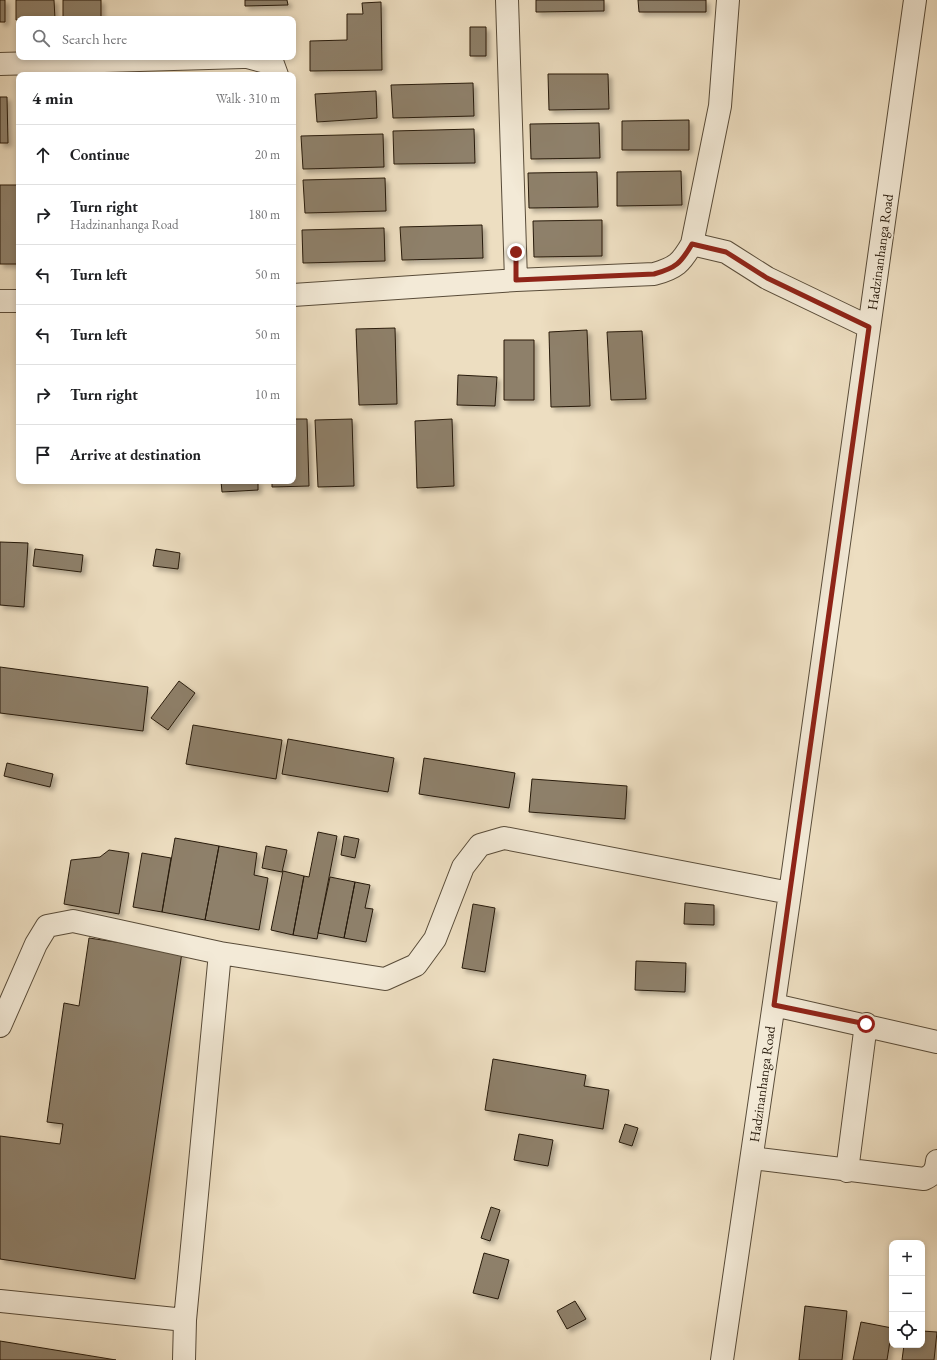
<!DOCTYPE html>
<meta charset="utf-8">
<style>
:root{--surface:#fff;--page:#f2f2f2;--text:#202124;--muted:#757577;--line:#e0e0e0}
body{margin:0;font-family:"EB Garamond",serif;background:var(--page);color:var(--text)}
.controls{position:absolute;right:12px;bottom:12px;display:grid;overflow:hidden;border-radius:8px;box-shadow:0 2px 6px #0003}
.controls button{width:36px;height:36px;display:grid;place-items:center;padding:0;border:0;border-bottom:1px solid var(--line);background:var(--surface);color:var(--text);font:20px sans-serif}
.stop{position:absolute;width:12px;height:12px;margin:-9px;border:3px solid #8f2418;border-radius:50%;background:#fff}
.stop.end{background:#8f2418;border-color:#fff;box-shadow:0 1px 4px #0008}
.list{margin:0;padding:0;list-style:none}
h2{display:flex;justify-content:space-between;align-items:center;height:52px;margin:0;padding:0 16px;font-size:17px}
h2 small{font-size:13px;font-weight:400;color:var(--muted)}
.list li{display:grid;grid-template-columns:26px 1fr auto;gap:12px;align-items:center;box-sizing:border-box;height:60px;padding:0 16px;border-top:1px solid var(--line)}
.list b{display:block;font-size:15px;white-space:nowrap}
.list p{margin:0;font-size:13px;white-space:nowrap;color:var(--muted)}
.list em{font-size:13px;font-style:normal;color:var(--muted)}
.icon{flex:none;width:22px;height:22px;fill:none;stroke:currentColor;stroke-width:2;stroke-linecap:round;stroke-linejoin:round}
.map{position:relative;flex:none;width:937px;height:1360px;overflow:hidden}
.search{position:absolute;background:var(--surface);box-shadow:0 2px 6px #0003;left:16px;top:16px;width:280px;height:44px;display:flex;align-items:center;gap:10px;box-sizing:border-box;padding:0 14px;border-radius:8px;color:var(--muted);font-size:15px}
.panel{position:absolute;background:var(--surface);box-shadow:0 2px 6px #0003;left:16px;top:72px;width:280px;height:412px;border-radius:8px}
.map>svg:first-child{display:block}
.building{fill:#8e806a;stroke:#281b0c;filter:url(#shadow)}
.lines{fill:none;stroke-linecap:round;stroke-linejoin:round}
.minor-casing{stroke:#594c39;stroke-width:24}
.minor{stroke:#f3ead7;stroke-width:22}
.route{stroke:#8f2418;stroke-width:5}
.labels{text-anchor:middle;stroke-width:4;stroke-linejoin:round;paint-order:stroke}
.street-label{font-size:14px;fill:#281b0c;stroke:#f3ead7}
</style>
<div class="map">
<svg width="937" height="1360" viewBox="0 0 937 1360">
<defs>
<filter id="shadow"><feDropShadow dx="3.5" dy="3.5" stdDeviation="2" flood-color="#0004"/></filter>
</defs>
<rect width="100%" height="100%" fill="#eddec1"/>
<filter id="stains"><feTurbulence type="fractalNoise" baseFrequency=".005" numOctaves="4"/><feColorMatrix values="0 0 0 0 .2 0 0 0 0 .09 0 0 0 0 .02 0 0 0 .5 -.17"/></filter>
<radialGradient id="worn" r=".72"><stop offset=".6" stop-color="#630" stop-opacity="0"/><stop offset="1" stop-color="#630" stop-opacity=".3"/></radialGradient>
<path class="building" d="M 0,0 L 5,0 L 5,22 L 0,22 Z
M 16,0 L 54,0 L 55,19 L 16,20 Z
M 63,0 L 101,0 L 101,18 L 63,18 Z
M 245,0 L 287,0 L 288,5 L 245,6 Z
M 536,0 L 604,0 L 604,11 L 536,12 Z
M 638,0 L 706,0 L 706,12 L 639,12 Z
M 381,2 L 382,70 L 310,71 L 310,41 L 347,40 L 347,14 L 363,14 L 362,3 Z
M 470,27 L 486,27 L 486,56 L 470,56 Z
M 548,74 L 608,74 L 609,109 L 549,110 Z
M 473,83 L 474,116 L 393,118 L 391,85 Z
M 376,91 L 377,118 L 317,122 L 315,94 Z
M 0,97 L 7,97 L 8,143 L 0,143 Z
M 689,120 L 689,150 L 622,150 L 622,121 Z
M 599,123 L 600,158 L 531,159 L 530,124 Z
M 474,129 L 475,163 L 394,164 L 393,131 Z
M 383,134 L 384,167 L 303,169 L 301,136 Z
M 681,171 L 682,205 L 617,206 L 617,172 Z
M 597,172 L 598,207 L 529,208 L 528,173 Z
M 385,178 L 386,211 L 305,213 L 303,180 Z
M 0,185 L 19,185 L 19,264 L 0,264 Z
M 602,220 L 602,256 L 534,257 L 533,221 Z
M 482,225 L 483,258 L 402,260 L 400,227 Z
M 384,228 L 385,261 L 303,263 L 302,230 Z
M 395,328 L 397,404 L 359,405 L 356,329 Z
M 587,330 L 590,406 L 551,407 L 549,332 Z
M 642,331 L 646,399 L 611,400 L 607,332 Z
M 504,340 L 534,340 L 534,400 L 504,400 Z
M 458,375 L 497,377 L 495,406 L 457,405 Z
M 293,419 L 307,419 L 309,486 L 272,487 L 272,481 L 293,481 Z
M 352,419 L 354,486 L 318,487 L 315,420 Z
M 452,419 L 454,486 L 417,488 L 415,421 Z
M 221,481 L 258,481 L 258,490 L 222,492 Z
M 0,542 L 28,543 L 24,607 L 0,605 Z
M 35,549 L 83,555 L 81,572 L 33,566 Z
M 156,549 L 180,553 L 178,569 L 153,566 Z
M 0,667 L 148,687 L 143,731 L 0,713 Z
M 179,681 L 195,693 L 168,730 L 151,718 Z
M 193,725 L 282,740 L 276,779 L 186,764 Z
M 288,739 L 394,758 L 388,792 L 282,774 Z
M 424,758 L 515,773 L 509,808 L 419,794 Z
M 7,763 L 53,774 L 50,787 L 4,776 Z
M 532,779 L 627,786 L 625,819 L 529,812 Z
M 318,832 L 337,836 L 317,939 L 293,935 L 304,876 L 309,877 Z
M 344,836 L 359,839 L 355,858 L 341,855 Z
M 175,838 L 219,846 L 205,920 L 162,912 Z
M 219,846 L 257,853 L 254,875 L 268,878 L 259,930 L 205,920 Z
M 266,846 L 287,850 L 282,872 L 262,868 Z
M 109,850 L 129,853 L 119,914 L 64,904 L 71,860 L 100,857 Z
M 142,853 L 171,858 L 162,912 L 133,907 Z
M 283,871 L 304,876 L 293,935 L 271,930 Z
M 330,877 L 355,882 L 344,938 L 318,933 Z
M 355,882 L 370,885 L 365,908 L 373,909 L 366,942 L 344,938 Z
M 685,903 L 714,905 L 714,925 L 684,924 Z
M 473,904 L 495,908 L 485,972 L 462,968 Z
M 89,938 L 182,952 L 135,1279 L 0,1259 L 0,1136 L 60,1144 L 63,1124 L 47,1122 L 64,1003 L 79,1006 Z
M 636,961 L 686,963 L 685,992 L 635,990 Z
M 493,1059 L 586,1075 L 584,1086 L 609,1090 L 603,1129 L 485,1110 Z
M 625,1124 L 638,1128 L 632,1146 L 619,1142 Z
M 519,1134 L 553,1140 L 548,1166 L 514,1160 Z
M 491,1207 L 500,1210 L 490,1241 L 481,1238 Z
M 484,1253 L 509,1260 L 498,1299 L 473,1293 Z
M 575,1301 L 586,1319 L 567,1329 L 557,1311 Z
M 805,1306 L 847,1311 L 842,1360 L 799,1360 Z
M 861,1322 L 892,1328 L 887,1360 L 853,1360 Z
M 922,1331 L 937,1332 L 934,1360 L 902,1360 L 904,1345 L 922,1345 Z
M 0,1341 L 116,1360 L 0,1360 Z"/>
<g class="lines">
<g class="minor-casing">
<path id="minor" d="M 247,57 L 273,64 L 277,75
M 0,64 L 243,57
M 692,244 L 726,252 L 767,278 L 869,327
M 516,280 L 654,274 C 676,268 681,263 692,244 L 720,106 L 728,0
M 293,295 L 516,280 L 507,0
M 0,301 L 19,301
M 774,1005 L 937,1042
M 0,1026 L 36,944 L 47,926 L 73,921 L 220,953
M 752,1158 L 924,1179 C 933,1175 936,1171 937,1161
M 847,1171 L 866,1024
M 0,1301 L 185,1320
M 184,1360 L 185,1320 L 220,953 L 385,979 L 416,965 L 435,939 L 463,867 L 480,845 L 504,838 L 790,893
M 722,1360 L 790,893 L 915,0"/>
</g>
<use href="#minor" class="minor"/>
</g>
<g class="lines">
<path class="route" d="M 516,252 L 516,280 L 654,274 C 676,268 681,263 692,244 L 726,252 L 767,278 L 869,327 L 774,1005 L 866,1024"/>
</g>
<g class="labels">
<g class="street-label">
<text transform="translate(880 252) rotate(-82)" y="5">Hadzinanhanga Road</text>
<text transform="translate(762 1084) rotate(-82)" y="5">Hadzinanhanga Road</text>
</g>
</g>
<rect width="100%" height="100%" filter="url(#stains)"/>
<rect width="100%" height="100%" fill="url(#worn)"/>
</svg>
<div class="controls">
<button>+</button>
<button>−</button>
<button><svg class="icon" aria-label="locate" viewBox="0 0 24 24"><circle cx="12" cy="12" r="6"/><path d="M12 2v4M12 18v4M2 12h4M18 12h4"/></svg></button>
</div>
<div class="stop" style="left:866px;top:1024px"></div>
<div class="stop end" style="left:516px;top:252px"></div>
<div class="search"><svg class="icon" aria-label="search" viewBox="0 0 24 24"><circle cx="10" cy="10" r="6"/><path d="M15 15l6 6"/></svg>Search here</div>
<section class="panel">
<h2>4 min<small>Walk · 310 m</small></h2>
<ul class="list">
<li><svg class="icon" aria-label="ahead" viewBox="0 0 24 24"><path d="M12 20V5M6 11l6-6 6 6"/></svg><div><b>Continue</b></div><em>20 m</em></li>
<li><svg class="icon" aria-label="right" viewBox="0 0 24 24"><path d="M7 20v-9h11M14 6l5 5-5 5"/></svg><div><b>Turn right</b><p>Hadzinanhanga Road</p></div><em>180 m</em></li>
<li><svg class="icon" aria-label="left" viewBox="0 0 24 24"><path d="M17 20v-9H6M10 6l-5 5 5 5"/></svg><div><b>Turn left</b></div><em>50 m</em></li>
<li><svg class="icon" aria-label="left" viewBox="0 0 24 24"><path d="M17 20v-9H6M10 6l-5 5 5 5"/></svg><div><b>Turn left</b></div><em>50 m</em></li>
<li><svg class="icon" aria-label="right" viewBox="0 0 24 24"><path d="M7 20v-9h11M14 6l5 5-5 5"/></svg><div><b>Turn right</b></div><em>10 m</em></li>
<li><svg class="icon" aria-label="arrive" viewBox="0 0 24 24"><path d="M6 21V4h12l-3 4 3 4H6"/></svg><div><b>Arrive at destination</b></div></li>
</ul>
</section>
</div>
